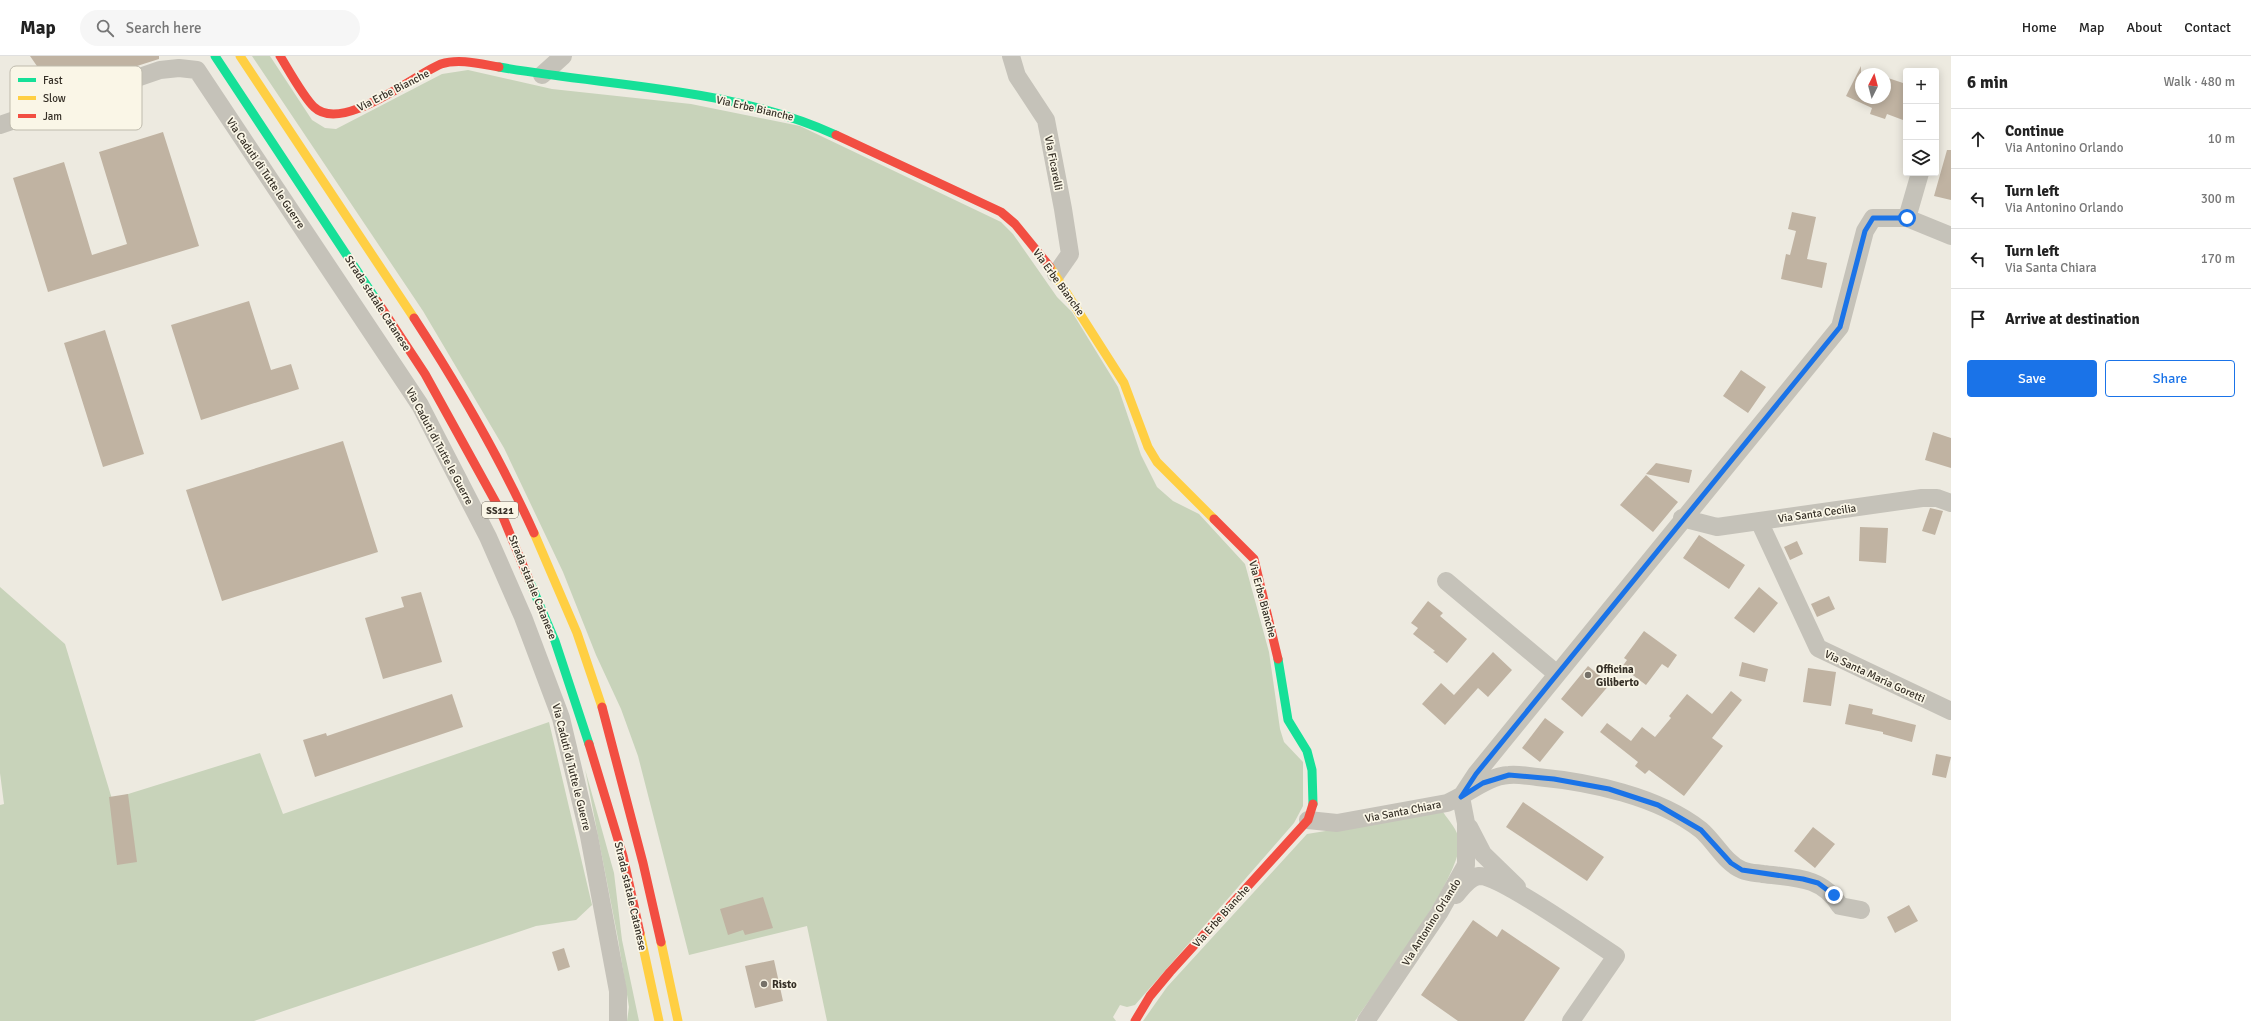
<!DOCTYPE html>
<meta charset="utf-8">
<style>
:root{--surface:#fff;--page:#f6f6f6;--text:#222;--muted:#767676;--line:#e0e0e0;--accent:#1a73e8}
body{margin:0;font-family:Signika,sans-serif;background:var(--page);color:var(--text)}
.controls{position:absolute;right:12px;top:12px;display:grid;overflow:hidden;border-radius:4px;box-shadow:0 2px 10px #0003}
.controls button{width:36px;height:36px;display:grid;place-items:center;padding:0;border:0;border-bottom:1px solid var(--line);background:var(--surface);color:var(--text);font:20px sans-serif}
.compass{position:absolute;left:1855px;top:12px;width:36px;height:36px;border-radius:50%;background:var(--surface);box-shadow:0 2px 10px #0003;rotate:6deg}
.stop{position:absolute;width:12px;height:12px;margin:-9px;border:3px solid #1a73e8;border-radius:50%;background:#fff}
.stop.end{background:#1a73e8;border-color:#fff;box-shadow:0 1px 4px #0008}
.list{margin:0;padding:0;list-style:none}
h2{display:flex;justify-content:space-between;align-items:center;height:52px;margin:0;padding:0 16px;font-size:17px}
h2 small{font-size:13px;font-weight:400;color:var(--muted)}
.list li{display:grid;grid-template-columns:26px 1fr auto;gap:12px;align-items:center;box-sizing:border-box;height:60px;padding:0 16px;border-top:1px solid var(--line)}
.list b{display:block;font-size:15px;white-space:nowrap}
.list p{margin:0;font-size:13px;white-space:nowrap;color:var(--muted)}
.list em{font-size:13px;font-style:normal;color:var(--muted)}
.actions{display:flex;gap:8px;padding:12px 16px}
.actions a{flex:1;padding:9px 0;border:1px solid var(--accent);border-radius:4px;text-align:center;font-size:14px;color:var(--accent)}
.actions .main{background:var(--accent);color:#fff}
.icon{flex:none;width:22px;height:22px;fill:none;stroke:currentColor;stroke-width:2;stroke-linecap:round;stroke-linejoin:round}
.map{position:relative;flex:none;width:1951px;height:965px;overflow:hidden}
header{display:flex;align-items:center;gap:24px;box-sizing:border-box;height:56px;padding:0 20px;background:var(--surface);border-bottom:1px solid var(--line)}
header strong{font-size:19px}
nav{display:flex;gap:22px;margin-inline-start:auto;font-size:14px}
.search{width:280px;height:36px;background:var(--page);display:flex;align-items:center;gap:10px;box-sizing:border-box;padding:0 14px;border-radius:22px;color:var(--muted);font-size:15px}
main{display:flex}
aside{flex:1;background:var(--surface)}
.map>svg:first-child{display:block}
.green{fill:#c8d3ba}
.building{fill:#c0b3a2}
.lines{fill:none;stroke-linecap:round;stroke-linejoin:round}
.street{stroke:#c5c2b9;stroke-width:18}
.fast{stroke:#16e098;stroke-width:9}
.slow{stroke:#ffcf43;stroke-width:9}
.jam{stroke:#f24e42;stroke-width:9}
.route{stroke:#1a73e8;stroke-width:5}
.poi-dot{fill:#767168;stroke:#faf6e7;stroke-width:1.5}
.labels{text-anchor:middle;stroke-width:3.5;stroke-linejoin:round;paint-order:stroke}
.shield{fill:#faf6e7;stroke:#716b61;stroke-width:1}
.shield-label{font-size:10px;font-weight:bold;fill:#363027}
.street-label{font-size:11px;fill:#363027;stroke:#faf6e7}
.poi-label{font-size:11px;font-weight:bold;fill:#363027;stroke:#faf6e7;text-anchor:start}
.key{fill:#faf6e7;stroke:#bfbbad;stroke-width:1}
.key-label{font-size:11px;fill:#363027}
</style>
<header>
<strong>Map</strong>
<div class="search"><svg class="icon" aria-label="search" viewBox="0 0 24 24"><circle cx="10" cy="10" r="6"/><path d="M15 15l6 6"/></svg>Search here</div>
<nav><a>Home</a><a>Map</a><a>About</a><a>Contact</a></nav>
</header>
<main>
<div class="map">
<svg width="1951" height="965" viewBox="0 0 1951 965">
<rect width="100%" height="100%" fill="#edeae0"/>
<path class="green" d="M 252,0 L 270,0 L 312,64 L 325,72 L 336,73 L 442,18 L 468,14 L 552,33 L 691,48 L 800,70 L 1001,166 L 1013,178 L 1057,241 L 1072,256 L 1118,331 L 1141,399 L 1157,431 L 1173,445 L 1199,458 L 1245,508 L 1269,596 L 1280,673 L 1284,686 L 1303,706 L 1303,750 L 1294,767 L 1135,949 L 1127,951 L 1120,949 L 1113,961 L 1116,965 L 827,965 L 807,870 L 689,899 L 638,700 L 621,653 L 596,599 L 563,516 L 504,392 L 423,255 Z
M 0,531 L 65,588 L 112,743 L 260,697 L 283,758 L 549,666 L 592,849 L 576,864 L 536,870 L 254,965 L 0,965 L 0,749 L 4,748 L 0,717 Z
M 585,713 L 614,817 L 622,884 L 639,965 L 627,965 L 629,951 L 618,883 Z
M 1443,756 C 1449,765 1458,774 1459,785 C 1464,818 1377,933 1355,965 L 1143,965 L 1167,931 L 1307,778 Z"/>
<path class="building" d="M 30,0 L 159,0 L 159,3 L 55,36 Z
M 1861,10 L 1861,42 L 1885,42 L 1885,21 L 1906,28 L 1906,55 L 1903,64 L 1887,58 L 1885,63 L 1870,58 L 1872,52 L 1846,40 Z
M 163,76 L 199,190 L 48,236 L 13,122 L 64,106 L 92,199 L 127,188 L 99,96 Z
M 1947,94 L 1951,94 L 1951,144 L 1934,140 Z
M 1792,156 L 1816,161 L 1807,203 L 1827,207 L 1822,232 L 1781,223 L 1786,198 L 1790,199 L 1796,175 L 1788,173 Z
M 249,245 L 271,314 L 291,308 L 299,333 L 201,364 L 171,269 Z
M 105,274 L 144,398 L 103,411 L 64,287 Z
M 1741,314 L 1766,331 L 1748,357 L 1723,340 Z
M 1933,376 L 1951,382 L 1951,412 L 1925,404 Z
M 343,385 L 378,496 L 222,545 L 186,434 Z
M 1656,407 L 1692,414 L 1689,427 L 1646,418 Z
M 1646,419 L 1678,446 L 1653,476 L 1620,449 Z
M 1930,452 L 1943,455 L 1935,479 L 1922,475 Z
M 1860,471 L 1888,472 L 1886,507 L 1859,505 Z
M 1699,479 L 1745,509 L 1729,533 L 1683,502 Z
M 1797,485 L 1803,498 L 1790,504 L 1784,491 Z
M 1759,531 L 1778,547 L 1754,577 L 1734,562 Z
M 421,536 L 442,606 L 383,623 L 365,562 L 404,551 L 401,541 Z
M 1829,540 L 1835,553 L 1817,561 L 1811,548 Z
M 1428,545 L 1443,557 L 1440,560 L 1467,583 L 1447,607 L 1433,596 L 1435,595 L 1413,578 L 1418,572 L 1411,567 Z
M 1644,575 L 1677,599 L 1668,612 L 1662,608 L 1646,629 L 1622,611 L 1627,604 L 1624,602 Z
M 1493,596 L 1512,614 L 1488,641 L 1478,632 L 1445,669 L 1422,648 L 1441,627 L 1454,639 Z
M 1742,606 L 1768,613 L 1765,626 L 1739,620 Z
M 1588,610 L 1610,628 L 1582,661 L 1561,643 Z
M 1808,612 L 1836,616 L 1831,650 L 1803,646 Z
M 1731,635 L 1742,644 L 1712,682 L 1723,690 L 1684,740 L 1649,714 L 1645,718 L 1635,710 L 1638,706 L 1600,676 L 1607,667 L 1631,685 L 1642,671 L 1655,681 L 1671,662 L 1669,660 L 1687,638 L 1712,658 Z
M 452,638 L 463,671 L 315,721 L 303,684 L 326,677 L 327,680 Z
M 1849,648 L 1873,653 L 1872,658 L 1916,669 L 1912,686 L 1883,678 L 1883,676 L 1845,668 Z
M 1545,662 L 1564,676 L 1540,706 L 1522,692 Z
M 1936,698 L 1951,701 L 1946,722 L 1932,719 Z
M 128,738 L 137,806 L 117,809 L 109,741 Z
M 1523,746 L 1604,801 L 1587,825 L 1506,771 Z
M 1813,771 L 1835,788 L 1815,812 L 1794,795 Z
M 763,841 L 773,872 L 745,879 L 743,874 L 728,879 L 720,853 Z
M 1909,849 L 1918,865 L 1895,877 L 1887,861 Z
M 1473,864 L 1497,881 L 1502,873 L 1560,912 L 1524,965 L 1458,965 L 1421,939 Z
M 564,892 L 570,911 L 558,915 L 552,896 Z
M 774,904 L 783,945 L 755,952 L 745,910 Z"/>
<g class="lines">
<path class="street" d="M 1011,0 L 1017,20 L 1046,64 L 1063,153 L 1070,198 L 1056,218
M 542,19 L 563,0
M 0,69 L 160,14 L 179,12 L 197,14 L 420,349 L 488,481 L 523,561 L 561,662 L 589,780 L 618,935 L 618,965
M 1907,162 L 1920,117
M 1682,462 L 1717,471 L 1922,442 L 1937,442 L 1951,447
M 1759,465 L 1818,592 L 1951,655
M 1446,525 L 1557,618
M 1308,764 L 1337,767 L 1447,747 C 1467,739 1487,720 1509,719 C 1518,718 1528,720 1537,721 C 1590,726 1658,740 1701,774 C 1715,786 1725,807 1742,814 C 1749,817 1757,817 1763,818 C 1794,822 1822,820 1840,850 L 1861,854
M 1469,771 L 1483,798 L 1517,831
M 1456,839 C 1462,832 1469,821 1479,820 C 1500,819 1594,886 1616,900 L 1571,965
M 1366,965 L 1439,857 L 1466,809 L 1466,767 L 1461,741 L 1476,718 L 1840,271 L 1865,175 L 1873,162 L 1907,162 L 1951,180"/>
<path class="fast" d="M 215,0 L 377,245
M 499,11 C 611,31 731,31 836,79
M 529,524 L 555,585 L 589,688
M 1278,603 L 1288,664 L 1307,695 L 1312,714 L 1313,748"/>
<path class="slow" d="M 240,0 L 414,262
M 1050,211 L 1124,327 L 1148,391 L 1157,406 L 1214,463
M 534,477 L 577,577 L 602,651
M 640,877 L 659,965
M 661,886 L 678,965"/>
<path class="jam" d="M 280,0 C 288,13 304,42 314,51 C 342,78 414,19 441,8 C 459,2 481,8 499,11
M 836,79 L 1001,156 L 1015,168 L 1050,211
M 377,245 L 425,318 L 500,454 L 529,524
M 414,262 C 459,331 500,402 534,477
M 1214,463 L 1254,503 L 1278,603
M 602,651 L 643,807 L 661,886
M 589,688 L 623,800 L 640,877
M 1135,965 L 1150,940 L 1170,916 L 1308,764 L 1313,748"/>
</g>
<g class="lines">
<path class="route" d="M 1834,839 L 1818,827 L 1803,823 L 1742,814 L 1731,807 L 1701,774 L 1658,749 L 1609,733 L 1554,723 L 1509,719 L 1483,727 L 1461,741 L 1476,718 L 1840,271 L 1865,175 L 1873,162 L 1907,162"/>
</g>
<g class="poi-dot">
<circle cx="1588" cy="619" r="4"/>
<circle cx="764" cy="928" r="4"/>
</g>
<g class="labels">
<rect class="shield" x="482" y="446" width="36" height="16" rx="3"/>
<g class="shield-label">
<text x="500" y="458">SS121</text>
</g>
<g class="street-label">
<text transform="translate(393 34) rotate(-27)" y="4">Via Erbe Bianche</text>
<text transform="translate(755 52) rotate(13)" y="4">Via Erbe Bianche</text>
<text transform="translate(1054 107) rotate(79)" y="4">Via Ficarelli</text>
<text transform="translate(266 117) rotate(56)" y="4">Via Caduti di Tutte le Guerre</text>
<text transform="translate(1059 226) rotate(54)" y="4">Via Erbe Bianche</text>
<text transform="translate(378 247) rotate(57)" y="4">Strada statale Catanese</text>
<text transform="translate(440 390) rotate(62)" y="4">Via Caduti di Tutte le Guerre</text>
<text transform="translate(1817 457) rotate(-8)" y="4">Via Santa Cecilia</text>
<text transform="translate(533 531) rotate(68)" y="4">Strada statale Catanese</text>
<text transform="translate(1263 543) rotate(75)" y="4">Via Erbe Bianche</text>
<text transform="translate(1875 620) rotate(25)" y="4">Via Santa Maria Goretti</text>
<text transform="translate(572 711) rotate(76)" y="4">Via Caduti di Tutte le Guerre</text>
<text transform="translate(1403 755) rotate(-11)" y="4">Via Santa Chiara</text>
<text transform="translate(631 840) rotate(77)" y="4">Strada statale Catanese</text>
<text transform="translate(1221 860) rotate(-48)" y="4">Via Erbe Bianche</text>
<text transform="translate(1431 866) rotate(-58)" y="4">Via Antonino Orlando</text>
</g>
<g class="poi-label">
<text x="1596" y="617">Officina<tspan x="1596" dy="13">Giliberto</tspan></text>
<text x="772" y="932">Risto</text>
</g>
</g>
<rect x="10" y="10" width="132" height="64" rx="6" class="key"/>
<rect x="18" y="22" width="18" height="4" fill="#16e098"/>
<rect x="18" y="40" width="18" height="4" fill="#ffcf43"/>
<rect x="18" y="58" width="18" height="4" fill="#f24e42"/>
<g class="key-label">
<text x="43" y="28">Fast</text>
<text x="43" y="46">Slow</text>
<text x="43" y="64">Jam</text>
</g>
</svg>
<div class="controls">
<button>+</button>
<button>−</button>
<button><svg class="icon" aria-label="layers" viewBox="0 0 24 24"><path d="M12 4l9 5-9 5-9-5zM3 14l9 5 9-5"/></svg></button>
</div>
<svg class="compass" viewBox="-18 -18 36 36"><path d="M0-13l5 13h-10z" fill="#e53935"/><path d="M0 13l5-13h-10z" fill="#767676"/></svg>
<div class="stop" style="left:1907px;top:162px"></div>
<div class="stop end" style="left:1834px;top:839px"></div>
</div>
<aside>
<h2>6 min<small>Walk · 480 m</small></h2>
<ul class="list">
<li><svg class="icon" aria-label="ahead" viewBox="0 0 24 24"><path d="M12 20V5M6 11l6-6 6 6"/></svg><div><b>Continue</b><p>Via Antonino Orlando</p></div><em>10 m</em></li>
<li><svg class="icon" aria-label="left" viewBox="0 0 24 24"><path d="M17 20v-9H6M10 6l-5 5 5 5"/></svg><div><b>Turn left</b><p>Via Antonino Orlando</p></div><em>300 m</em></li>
<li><svg class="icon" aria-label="left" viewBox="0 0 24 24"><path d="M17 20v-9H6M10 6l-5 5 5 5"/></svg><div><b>Turn left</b><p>Via Santa Chiara</p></div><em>170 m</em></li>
<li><svg class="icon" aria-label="arrive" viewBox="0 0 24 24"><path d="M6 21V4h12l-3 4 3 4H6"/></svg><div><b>Arrive at destination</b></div></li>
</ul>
<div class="actions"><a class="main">Save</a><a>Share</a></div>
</aside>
</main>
